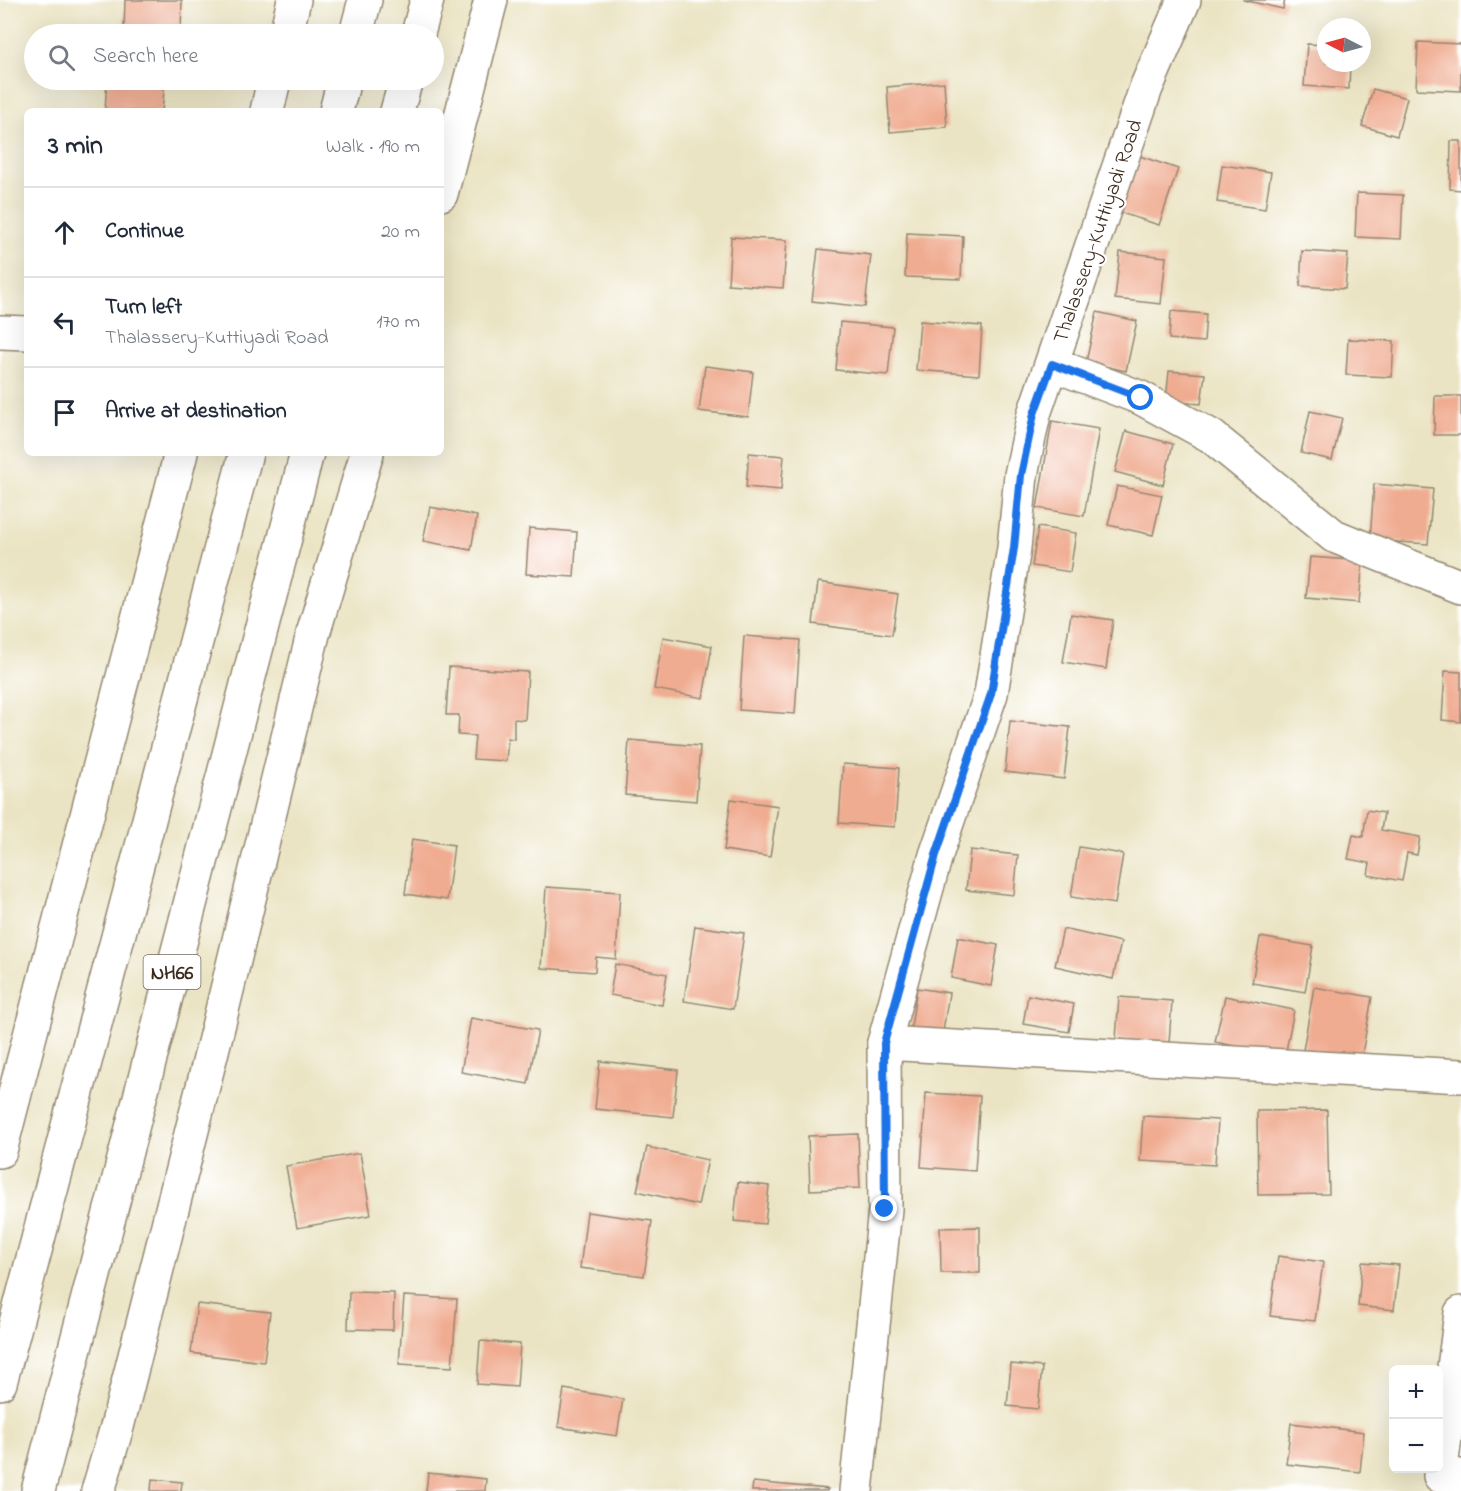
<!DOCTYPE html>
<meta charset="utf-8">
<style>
:root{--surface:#fff;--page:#f6f6f7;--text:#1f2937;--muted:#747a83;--line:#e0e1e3}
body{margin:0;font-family:"Indie Flower",sans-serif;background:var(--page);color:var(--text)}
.controls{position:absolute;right:18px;bottom:18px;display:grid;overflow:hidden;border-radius:9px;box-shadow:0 6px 24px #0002}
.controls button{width:54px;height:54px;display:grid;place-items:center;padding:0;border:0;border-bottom:2px solid var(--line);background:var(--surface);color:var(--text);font:30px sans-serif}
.compass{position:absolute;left:1317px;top:18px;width:54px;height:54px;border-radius:50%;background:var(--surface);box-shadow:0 6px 24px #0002;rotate:276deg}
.stop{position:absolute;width:18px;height:18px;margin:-14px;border:4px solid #1a73e8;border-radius:50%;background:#fff}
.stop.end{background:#1a73e8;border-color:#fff;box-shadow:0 2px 6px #0008}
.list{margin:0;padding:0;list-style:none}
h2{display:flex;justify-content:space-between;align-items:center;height:78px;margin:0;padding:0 24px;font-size:26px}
h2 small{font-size:20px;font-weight:400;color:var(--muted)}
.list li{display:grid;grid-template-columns:39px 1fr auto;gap:18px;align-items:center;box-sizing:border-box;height:90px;padding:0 24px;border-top:2px solid var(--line)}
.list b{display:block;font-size:22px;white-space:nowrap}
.list p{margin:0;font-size:20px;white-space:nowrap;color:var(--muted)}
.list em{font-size:20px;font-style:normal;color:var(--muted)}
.icon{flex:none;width:33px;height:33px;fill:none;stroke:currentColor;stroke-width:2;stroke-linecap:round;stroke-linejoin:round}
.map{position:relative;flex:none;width:1461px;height:1491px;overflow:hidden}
.search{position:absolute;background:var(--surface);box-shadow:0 6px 24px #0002;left:24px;top:24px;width:420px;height:66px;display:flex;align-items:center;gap:15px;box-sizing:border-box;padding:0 21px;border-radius:33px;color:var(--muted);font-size:22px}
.panel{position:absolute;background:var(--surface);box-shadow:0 6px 24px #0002;left:24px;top:108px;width:420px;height:348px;border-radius:9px}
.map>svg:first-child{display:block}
.building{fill:#f0ac91}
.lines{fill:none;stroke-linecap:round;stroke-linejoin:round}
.minor-casing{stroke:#938771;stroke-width:36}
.tertiary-casing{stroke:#938771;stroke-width:36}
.primary-casing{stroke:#938771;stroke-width:36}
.trunk-casing{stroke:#938771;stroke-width:36}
.minor{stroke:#fff;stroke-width:33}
.tertiary{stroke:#fff;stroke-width:33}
.primary{stroke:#fff;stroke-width:33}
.trunk{stroke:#fff;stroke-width:33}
.route{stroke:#1a73e8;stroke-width:8}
.labels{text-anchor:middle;stroke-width:4.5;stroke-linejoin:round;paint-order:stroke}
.shield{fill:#fff;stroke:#766a62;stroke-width:1.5}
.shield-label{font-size:20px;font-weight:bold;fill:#3b2a1e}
.street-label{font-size:21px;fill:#3b2a1e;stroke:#fff}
</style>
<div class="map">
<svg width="1461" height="1491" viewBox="0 0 1461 1491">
<rect width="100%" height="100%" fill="#fff"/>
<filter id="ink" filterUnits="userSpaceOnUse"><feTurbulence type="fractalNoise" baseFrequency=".0167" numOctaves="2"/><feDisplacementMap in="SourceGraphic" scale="12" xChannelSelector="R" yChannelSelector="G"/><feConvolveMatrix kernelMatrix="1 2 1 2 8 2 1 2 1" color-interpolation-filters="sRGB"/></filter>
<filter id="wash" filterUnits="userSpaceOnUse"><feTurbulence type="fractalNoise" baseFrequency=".008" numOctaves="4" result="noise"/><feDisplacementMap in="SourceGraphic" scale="24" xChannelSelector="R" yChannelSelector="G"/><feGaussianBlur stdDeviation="1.35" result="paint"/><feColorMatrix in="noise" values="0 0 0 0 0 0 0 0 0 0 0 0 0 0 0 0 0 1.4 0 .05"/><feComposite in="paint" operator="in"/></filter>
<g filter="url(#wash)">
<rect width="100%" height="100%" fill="#ebe4c4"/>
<g id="blocks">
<path class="building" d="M 125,0 L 182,0 L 181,32 L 124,29 Z
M 1243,0 L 1285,0 L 1283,9 Z
M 1418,42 L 1461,44 L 1461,91 L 1416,89 Z
M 1307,44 L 1326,45 L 1326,63 L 1350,63 L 1349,89 L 1304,86 Z
M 107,80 L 165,80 L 162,111 L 105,111 Z
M 944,82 L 947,127 L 890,132 L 887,87 Z
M 1373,89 L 1407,98 L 1397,136 L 1362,126 Z
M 1451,141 L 1461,141 L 1461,190 L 1450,189 Z
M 1134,154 L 1178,169 L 1159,225 L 1115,211 Z
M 1222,165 L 1271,172 L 1265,209 L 1217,202 Z
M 1357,193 L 1403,195 L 1401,239 L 1355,237 Z
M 907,233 L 963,236 L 961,279 L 905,277 Z
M 731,237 L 787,240 L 783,288 L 728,284 Z
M 818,249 L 871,255 L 865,307 L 812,301 Z
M 1302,251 L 1348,254 L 1345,289 L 1300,286 Z
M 1120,252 L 1166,257 L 1161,304 L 1115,299 Z
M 1171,311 L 1206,314 L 1204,342 L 1169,339 Z
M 1097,312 L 1137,321 L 1126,371 L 1086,362 Z
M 920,321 L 982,326 L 979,375 L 916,370 Z
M 840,322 L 893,327 L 888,375 L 836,370 Z
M 1348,339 L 1394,341 L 1392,377 L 1346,375 Z
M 705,366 L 753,372 L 748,417 L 699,411 Z
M 1169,371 L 1205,374 L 1201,404 L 1166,401 Z
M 1435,396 L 1461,396 L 1461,435 L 1434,435 Z
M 1310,411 L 1342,418 L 1332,460 L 1301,453 Z
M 1052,421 L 1099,429 L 1084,516 L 1037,508 Z
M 1126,431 L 1173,444 L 1163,485 L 1115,472 Z
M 749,453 L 784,456 L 781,490 L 746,487 Z
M 1374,484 L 1433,489 L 1428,544 L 1370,540 Z
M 1117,486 L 1162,495 L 1153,535 L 1108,525 Z
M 430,507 L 477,516 L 471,550 L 423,541 Z
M 1038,527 L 1076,533 L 1070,572 L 1032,566 Z
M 529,528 L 577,532 L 574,577 L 526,574 Z
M 1310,557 L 1363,561 L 1359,603 L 1306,598 Z
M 818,582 L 898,594 L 892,635 L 813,624 Z
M 1071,614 L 1113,620 L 1106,669 L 1063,662 Z
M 744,636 L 800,640 L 795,714 L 739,710 Z
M 663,637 L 712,646 L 703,698 L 654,689 Z
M 449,667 L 528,672 L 525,720 L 514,719 L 514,739 L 508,738 L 506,761 L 473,759 L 475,736 L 458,735 L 459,715 L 446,715 Z
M 1445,671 L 1461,672 L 1461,722 L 1442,720 Z
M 1010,721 L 1070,727 L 1064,779 L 1005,772 Z
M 629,740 L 700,746 L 696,801 L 625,795 Z
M 843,764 L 899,768 L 895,827 L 839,823 Z
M 731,799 L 778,806 L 770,857 L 724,850 Z
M 1367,810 L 1384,813 L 1381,830 L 1420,837 L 1417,855 L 1407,853 L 1402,881 L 1368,875 L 1370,863 L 1348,859 L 1353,835 L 1363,837 Z
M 412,839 L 454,845 L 447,900 L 405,894 Z
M 1079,847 L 1123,854 L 1115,904 L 1071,897 Z
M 970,850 L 1018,855 L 1014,895 L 966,890 Z
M 546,887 L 620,892 L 616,959 L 596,957 L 595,972 L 541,968 Z
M 695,926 L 744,933 L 733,1009 L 684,1001 Z
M 1063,929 L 1121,942 L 1113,979 L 1055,966 Z
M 958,937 L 998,945 L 991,986 L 951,978 Z
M 1260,937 L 1313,946 L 1305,992 L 1252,983 Z
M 615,964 L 667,974 L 662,1005 L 610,995 Z
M 1314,987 L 1372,997 L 1360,1066 L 1302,1056 Z
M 917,988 L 949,993 L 942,1038 L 910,1033 Z
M 1028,995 L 1074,1004 L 1069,1032 L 1023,1024 Z
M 1225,996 L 1294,1010 L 1285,1056 L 1215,1042 Z
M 1119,997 L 1172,1001 L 1169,1043 L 1116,1039 Z
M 471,1018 L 538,1030 L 528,1084 L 461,1072 Z
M 600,1061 L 678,1070 L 673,1117 L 595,1109 Z
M 926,1093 L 980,1096 L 975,1171 L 921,1167 Z
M 1327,1110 L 1329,1194 L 1258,1195 L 1257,1111 Z
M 1143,1116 L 1218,1120 L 1215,1165 L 1140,1161 Z
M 858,1134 L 860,1188 L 810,1190 L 808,1136 Z
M 647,1147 L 708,1160 L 698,1205 L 637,1191 Z
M 360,1153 L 371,1215 L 297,1228 L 286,1166 Z
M 738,1182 L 769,1186 L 765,1224 L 734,1221 Z
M 587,1212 L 652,1221 L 644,1276 L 580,1268 Z
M 980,1227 L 980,1273 L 941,1273 L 940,1228 Z
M 1278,1256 L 1323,1262 L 1315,1321 L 1270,1316 Z
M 1362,1262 L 1399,1265 L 1394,1310 L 1358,1306 Z
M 349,1292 L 394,1293 L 393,1330 L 348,1329 Z
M 404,1296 L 457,1299 L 452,1367 L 399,1364 Z
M 197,1304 L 270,1312 L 264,1362 L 191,1353 Z
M 480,1341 L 520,1344 L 517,1387 L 477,1384 Z
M 1011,1364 L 1042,1367 L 1038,1409 L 1007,1406 Z
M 564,1389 L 623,1399 L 617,1436 L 558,1427 Z
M 1291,1423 L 1364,1432 L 1360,1472 L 1286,1464 Z
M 428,1473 L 486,1479 L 485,1491 L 426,1491 Z
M 152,1479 L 182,1482 L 181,1491 L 151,1491 Z
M 753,1482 L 828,1489 L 827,1491 L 752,1491 Z"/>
</g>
</g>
<g filter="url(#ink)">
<use href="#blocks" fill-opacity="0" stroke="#938771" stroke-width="1.5"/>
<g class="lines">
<g class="minor-casing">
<path id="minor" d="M 0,332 L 27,333
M 1052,364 L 1141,398 L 1211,436 L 1334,536 L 1461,587
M 884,1043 L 1461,1076
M 1461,1313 L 1440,1476 L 1461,1476"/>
</g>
<g class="tertiary-casing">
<path id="tertiary" d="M 286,34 L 294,0
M 267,111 L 274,80
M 441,194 L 491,0
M 0,1151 L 181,453
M 98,1491 L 117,1427 L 218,1027 L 313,634 L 367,453"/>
</g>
<g class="primary-casing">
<path id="primary" d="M 856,1491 L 885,1209 L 884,1043 L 936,855 L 991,694 L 1014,548 L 1021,475 L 1034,414 L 1146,88 L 1184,0"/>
</g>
<g class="trunk-casing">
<path id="trunk" d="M 356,34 L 365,0
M 418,34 L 427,0
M 336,111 L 344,80
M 397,111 L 406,80
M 0,1383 L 246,453
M 38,1491 L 307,453"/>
</g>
<use href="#minor" class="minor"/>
<use href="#tertiary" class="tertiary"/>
<use href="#primary" class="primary"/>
<use href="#trunk" class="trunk"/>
</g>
</g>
<g class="lines" filter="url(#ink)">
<path class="route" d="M 885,1209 L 884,1043 L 936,855 L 991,694 L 1014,548 L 1021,475 L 1034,414 L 1052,364 L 1141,398"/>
</g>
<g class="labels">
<rect class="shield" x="143.5" y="955" width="57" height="34" rx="4.5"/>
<g class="shield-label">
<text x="172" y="979">NH66</text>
</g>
<g class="street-label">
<text transform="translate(1097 231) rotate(-71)" y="7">Thalassery-Kuttiyadi Road</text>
</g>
</g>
</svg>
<div class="controls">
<button>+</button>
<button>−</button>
</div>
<svg class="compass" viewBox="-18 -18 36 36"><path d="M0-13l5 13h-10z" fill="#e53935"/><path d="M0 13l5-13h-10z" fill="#747a83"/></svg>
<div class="stop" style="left:1141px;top:398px"></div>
<div class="stop end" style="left:885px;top:1209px"></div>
<div class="search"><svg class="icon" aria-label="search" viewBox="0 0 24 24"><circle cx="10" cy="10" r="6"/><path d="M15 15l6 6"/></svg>Search here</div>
<section class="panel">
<h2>3 min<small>Walk · 190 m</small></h2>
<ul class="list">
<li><svg class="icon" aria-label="ahead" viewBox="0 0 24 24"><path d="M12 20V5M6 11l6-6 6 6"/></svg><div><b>Continue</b></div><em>20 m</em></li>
<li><svg class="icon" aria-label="left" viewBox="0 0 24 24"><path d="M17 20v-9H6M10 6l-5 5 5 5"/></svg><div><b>Turn left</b><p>Thalassery-Kuttiyadi Road</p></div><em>170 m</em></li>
<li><svg class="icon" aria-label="arrive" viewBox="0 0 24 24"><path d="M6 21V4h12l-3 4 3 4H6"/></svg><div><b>Arrive at destination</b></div></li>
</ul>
</section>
</div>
